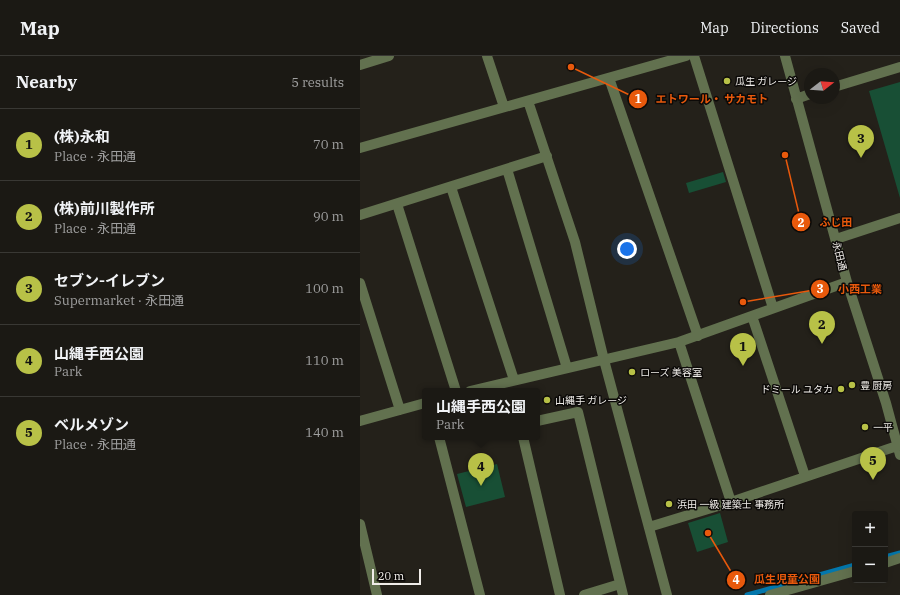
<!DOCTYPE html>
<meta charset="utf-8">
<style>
:root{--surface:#1b1914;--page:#282622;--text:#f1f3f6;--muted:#a0a0a0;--line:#393834;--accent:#b8c147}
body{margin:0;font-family:"IBM Plex Serif","Noto Sans JP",serif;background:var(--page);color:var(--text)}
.controls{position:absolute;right:12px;bottom:12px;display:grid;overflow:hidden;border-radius:4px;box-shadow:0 4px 16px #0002}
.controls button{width:36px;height:36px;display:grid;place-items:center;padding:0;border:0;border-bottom:1px solid var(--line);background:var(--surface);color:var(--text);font:20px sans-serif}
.compass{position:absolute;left:444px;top:12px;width:36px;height:36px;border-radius:50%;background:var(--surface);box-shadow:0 4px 16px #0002;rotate:73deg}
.scale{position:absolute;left:12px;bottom:10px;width:49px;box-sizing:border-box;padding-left:4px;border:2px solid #f0ede9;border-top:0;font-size:11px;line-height:14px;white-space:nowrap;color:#f0ede9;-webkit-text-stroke:3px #0c0a08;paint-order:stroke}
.you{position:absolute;left:267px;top:193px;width:14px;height:14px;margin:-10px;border:3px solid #fff;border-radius:50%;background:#1a73e8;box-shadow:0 0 0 6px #1a73e833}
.badge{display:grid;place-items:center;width:26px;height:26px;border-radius:50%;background:var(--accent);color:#111;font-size:13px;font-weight:700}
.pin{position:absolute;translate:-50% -33px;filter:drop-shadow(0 1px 2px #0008)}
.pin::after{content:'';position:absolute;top:21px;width:14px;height:12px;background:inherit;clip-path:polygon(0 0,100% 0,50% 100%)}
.popup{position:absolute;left:62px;top:332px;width:118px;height:52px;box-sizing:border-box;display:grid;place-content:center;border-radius:4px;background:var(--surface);filter:drop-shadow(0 1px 3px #0005);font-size:13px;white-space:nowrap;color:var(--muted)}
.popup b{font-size:15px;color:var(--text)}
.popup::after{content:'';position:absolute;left:50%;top:100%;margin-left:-8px;border:8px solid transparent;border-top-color:var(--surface)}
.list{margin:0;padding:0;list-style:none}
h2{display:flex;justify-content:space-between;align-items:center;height:52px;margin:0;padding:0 16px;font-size:17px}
h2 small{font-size:13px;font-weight:400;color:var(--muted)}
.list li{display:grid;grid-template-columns:26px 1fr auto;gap:12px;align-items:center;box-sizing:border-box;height:72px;padding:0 16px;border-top:1px solid var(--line)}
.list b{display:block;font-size:15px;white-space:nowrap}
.list p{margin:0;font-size:13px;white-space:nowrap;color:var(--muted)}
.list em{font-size:13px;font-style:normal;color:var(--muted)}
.map{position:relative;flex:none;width:540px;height:539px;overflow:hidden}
header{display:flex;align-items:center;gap:24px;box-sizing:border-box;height:56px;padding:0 20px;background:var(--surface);border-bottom:1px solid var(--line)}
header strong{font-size:19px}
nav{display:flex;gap:22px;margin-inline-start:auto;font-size:14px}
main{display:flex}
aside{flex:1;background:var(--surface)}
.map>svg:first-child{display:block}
.green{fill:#184f35}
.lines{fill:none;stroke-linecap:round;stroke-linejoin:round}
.stream{stroke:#0377ac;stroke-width:5}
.street{stroke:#62714f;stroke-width:10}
.poi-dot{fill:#b8c147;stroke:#0c0a08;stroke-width:1.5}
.labels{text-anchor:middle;stroke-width:3;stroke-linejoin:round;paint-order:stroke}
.poi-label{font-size:10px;fill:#f0ede9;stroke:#0c0a08;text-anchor:start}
.street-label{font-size:10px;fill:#f0ede9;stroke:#0c0a08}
.leader{fill:none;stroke:#e8590c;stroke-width:1.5}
.callout-dot{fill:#e8590c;stroke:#0c0a08;stroke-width:1.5}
.mark-label{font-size:12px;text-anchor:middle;font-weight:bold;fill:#fff}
.callout-label{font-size:11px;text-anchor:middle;font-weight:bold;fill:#e8590c;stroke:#0c0a08;stroke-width:3;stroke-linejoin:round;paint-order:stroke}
</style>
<header>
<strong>Map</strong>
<nav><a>Map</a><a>Directions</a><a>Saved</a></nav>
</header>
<main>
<aside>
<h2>Nearby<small>5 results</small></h2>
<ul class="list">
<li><span class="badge">1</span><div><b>(株)永和</b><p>Place · 永田通</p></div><em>70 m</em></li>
<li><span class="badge">2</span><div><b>(株)前川製作所</b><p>Place · 永田通</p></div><em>90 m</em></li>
<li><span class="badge">3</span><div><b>セブン-イレブン</b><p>Supermarket · 永田通</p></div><em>100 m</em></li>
<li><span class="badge">4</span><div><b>山縄手西公園</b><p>Park</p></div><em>110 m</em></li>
<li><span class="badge">5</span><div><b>ベルメゾン</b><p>Place · 永田通</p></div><em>140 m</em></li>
</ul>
</aside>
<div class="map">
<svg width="540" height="539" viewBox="0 0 540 539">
<rect width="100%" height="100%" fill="#24211a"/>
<path class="green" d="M 540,26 L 540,142 L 509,35 Z
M 363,116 L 366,126 L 329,137 L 326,127 Z
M 137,408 L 145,441 L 106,451 L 97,418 Z
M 360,457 L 368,486 L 337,496 L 328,467 Z"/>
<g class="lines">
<path class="stream" d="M 525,501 L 540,497
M 387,539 L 495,509"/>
<path class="street" d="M 127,0 L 144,51
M 334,0 L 413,252
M 425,0 L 487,226 L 526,347 L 540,399
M 0,9 L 29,0
M 249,22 L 338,280
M 474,31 L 540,11
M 436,43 L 450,38
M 168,45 L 215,186 L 244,304 L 307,539
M 0,92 L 326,0
M 147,113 L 207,312
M 91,131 L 154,324
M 37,148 L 96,335
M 0,159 L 187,100
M 476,183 L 540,162
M 0,227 L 40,354
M 392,260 L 445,420
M 319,286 L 371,446
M 110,335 L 319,286 L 487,226
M 0,365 L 65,347
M 177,365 L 218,356 L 263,539
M 79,381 L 120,539
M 163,381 L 200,539
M 0,468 L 17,539
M 289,471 L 371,446 L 537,390
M 525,507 L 540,502
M 224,539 L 260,528
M 410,539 L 495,515"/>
</g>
<g class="poi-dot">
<circle cx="367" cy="25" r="4"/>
<circle cx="272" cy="316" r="4"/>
<circle cx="492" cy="329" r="4"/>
<circle cx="481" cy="333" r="4"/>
<circle cx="187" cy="344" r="4"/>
<circle cx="505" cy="371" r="4"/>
<circle cx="309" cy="448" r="4"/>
</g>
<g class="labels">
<g class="poi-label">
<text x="375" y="29">瓜生 ガレージ</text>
<text x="280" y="320">ローズ 美容室</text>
<text x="500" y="333">豊 厨房</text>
<text x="473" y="337" text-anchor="end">ドミール ユタカ</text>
<text x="195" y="348">山縄手 ガレージ</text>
<text x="513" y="375">一平</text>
<text x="317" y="452">浜田 一級 建築士 事務所</text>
</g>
<g class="street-label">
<text transform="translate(480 200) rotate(76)" y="4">永田通</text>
</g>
</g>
<path class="leader" d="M211 11L278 43M425 99L441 166M383 246L460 233M348 477L376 524"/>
<g class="callout-dot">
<circle cx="211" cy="11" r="4"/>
<circle cx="425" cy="99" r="4"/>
<circle cx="383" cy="246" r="4"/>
<circle cx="348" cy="477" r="4"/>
<circle cx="278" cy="43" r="10"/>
<circle cx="441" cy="166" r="10"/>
<circle cx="460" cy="233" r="10"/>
<circle cx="376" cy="524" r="10"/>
</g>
<g class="mark-label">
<text x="278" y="47">1</text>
<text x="441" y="171">2</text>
<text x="460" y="237">3</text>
<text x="376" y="528">4</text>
</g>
<g class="callout-label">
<text x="352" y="47">エトワール・ サカモト</text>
<text x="476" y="170">ふじ田</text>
<text x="500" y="237">小西工業</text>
<text x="427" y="527">瓜生児童公園</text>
</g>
</svg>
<div class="controls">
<button>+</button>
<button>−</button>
</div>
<svg class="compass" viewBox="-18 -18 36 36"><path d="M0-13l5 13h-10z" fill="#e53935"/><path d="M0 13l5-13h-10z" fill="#a0a0a0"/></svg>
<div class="scale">20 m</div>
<div class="you"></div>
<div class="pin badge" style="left:383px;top:310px">1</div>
<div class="pin badge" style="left:462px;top:288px">2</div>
<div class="pin badge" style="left:501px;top:102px">3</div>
<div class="pin badge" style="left:121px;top:430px">4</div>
<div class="popup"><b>山縄手西公園</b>Park</div>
<div class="pin badge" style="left:513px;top:424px">5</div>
</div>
</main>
